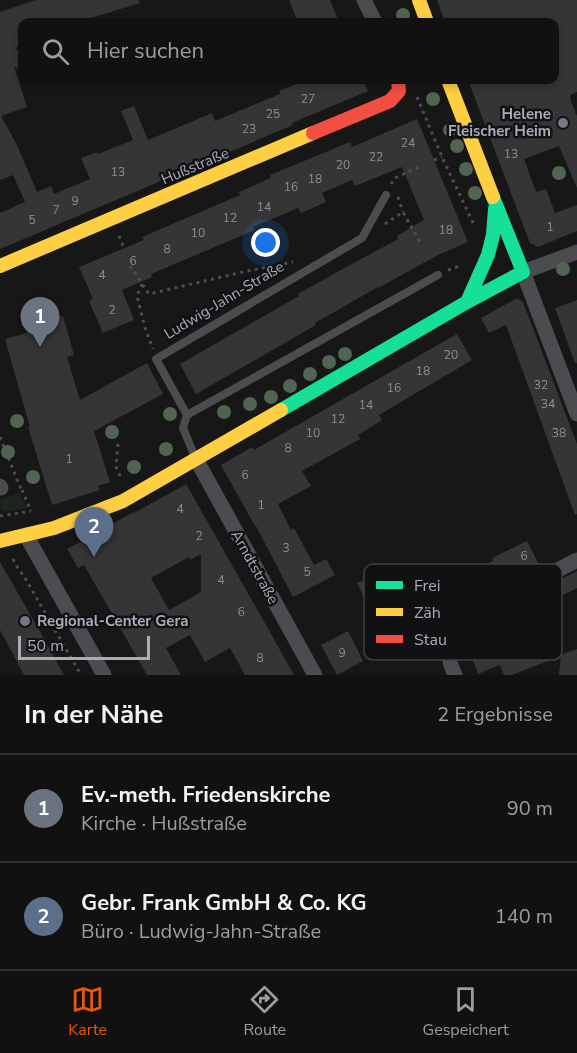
<!DOCTYPE html>
<html lang="de">
<meta charset="utf-8">
<style>
:root{--surface:#111;--page:#1e1f1f;--text:#f1f3f6;--muted:#9c9d9f;--line:#303131;--accent:#ea580c}
body{margin:0;font-family:"Nunito Sans",sans-serif;background:var(--page);color:var(--text)}
.scale{position:absolute;left:18px;bottom:15px;width:132px;box-sizing:border-box;padding-left:6px;border:3px solid #a8adb8;border-top:0;font-size:16px;line-height:21px;white-space:nowrap;color:#a8adb8;-webkit-text-stroke:4px #111113;paint-order:stroke}
.you{position:absolute;left:266px;top:243px;width:21px;height:21px;margin:-15px;border:4px solid #fff;border-radius:50%;background:#1a73e8;box-shadow:0 0 0 9px #1a73e833}
.badge{display:grid;place-items:center;width:39px;height:39px;border-radius:50%;background:var(--accent);color:#fff;font-size:20px;font-weight:700}
.pin{position:absolute;translate:-50% -50px;filter:drop-shadow(0 2px 3px #0008)}
.pin::after{content:'';position:absolute;top:32px;width:21px;height:18px;background:inherit;clip-path:polygon(0 0,100% 0,50% 100%)}
.list{margin:0;padding:0;list-style:none}
h2{display:flex;justify-content:space-between;align-items:center;height:78px;margin:0;padding:0 24px;font-size:26px}
h2 small{font-size:20px;font-weight:400;color:var(--muted)}
.list li{display:grid;grid-template-columns:39px 1fr auto;gap:18px;align-items:center;box-sizing:border-box;height:108px;padding:0 24px;border-top:2px solid var(--line)}
.list b{display:block;font-size:22px;white-space:nowrap}
.list p{margin:0;font-size:20px;white-space:nowrap;color:var(--muted)}
.list em{font-size:20px;font-style:normal;color:var(--muted)}
.icon{flex:none;width:33px;height:33px;fill:none;stroke:currentColor;stroke-width:2;stroke-linecap:round;stroke-linejoin:round}
.map{position:relative;flex:none;width:577px;height:675px;overflow:hidden}
.search{position:absolute;background:var(--surface);box-shadow:0 3px 9px #0003;left:18px;right:18px;top:18px;height:66px;display:flex;align-items:center;gap:15px;box-sizing:border-box;padding:0 21px;border-radius:12px;color:var(--muted);font-size:22px}
.sheet{height:294px;background:var(--surface)}
nav{display:flex;justify-content:space-around;align-items:center;box-sizing:border-box;height:84px;border-top:2px solid var(--line);background:var(--surface);font-size:16px;color:var(--muted)}
nav a{display:grid;justify-items:center;gap:3px}
nav .on{color:var(--accent)}
.map>svg:first-child{display:block}
.grass{fill:#1d241e}
.building{fill:#353536;fill-rule:evenodd}
.lines{fill:none;stroke-linecap:round;stroke-linejoin:round}
.path{stroke:#4d4e52;stroke-width:3;stroke-dasharray:3 4.5;stroke-linecap:butt}
.lane{stroke:#4b4c50;stroke-width:8}
.street{stroke:#4b4c50;stroke-width:15}
.fast{stroke:#16e098;stroke-width:14}
.slow{stroke:#ffcf43;stroke-width:14}
.jam{stroke:#f24e42;stroke-width:14}
.tree{fill:#506451}
.poi-dot{fill:#757880;stroke:#111113;stroke-width:2}
.labels{text-anchor:middle;stroke-width:5;stroke-linejoin:round;paint-order:stroke}
.number-label{font-size:12px;fill:#8b8f98}
.poi-label{font-size:15px;font-weight:bold;fill:#a8adb8;stroke:#111113;text-anchor:end}
.street-label{font-size:15px;fill:#a8adb8;stroke:#111113}
.key{fill:#111113;stroke:#3e4045;stroke-width:1.5}
.key-label{font-size:16px;fill:#a8adb8}
</style>
<div class="map">
<svg width="577" height="675" viewBox="0 0 577 675">
<rect width="100%" height="100%" fill="#171717"/>
<path class="grass" d="M 20,493 L 27,508 L 7,512 L 1,510 L 0,499 Z"/>
<path class="building" d="M 36,0 L 139,0 L 140,3 L 78,22 L 22,22 L 22,39 L 16,49 L 22,53 L 22,73 L 14,66 L 27,107 L 1,116 L 17,145 L 37,192 L 51,186 L 54,194 L 90,179 L 81,158 L 97,152 L 98,154 L 133,140 L 121,111 L 134,106 L 148,140 L 212,113 L 215,121 L 280,94 L 279,91 L 306,80 L 363,80 L 368,91 L 292,123 L 293,125 L 0,249 L 0,213 L 25,202 L 13,175 L 0,180 L 0,12 Z
M 289,0 L 330,0 L 339,22 L 298,22 Z
M 437,0 L 577,0 L 577,92 L 570,95 L 571,99 L 570,99 L 577,116 L 577,188 L 559,146 L 524,159 L 536,192 L 546,189 L 555,213 L 577,205 L 577,231 L 538,247 L 530,243 L 468,80 L 555,80 L 555,22 L 445,22 Z
M 417,119 L 468,242 L 438,255 L 378,288 L 378,287 L 315,323 L 316,325 L 196,394 L 180,364 L 299,296 L 298,294 L 330,276 L 398,239 L 397,236 L 424,220 L 402,167 L 355,186 L 352,180 L 322,193 L 326,202 L 301,213 L 298,208 L 253,227 L 255,230 L 151,274 L 152,277 L 122,290 L 134,320 L 103,333 L 89,301 L 93,299 L 79,267 L 144,240 L 142,237 L 240,195 L 239,192 L 271,178 L 270,175 L 350,142 L 352,147 Z
M 517,298 L 523,302 L 577,444 L 577,514 L 575,515 L 506,325 L 489,333 L 481,318 Z
M 577,300 L 577,363 L 575,363 L 555,308 Z
M 63,316 L 74,355 L 67,357 L 80,400 L 147,363 L 163,394 L 94,431 L 110,482 L 98,486 L 100,490 L 52,505 L 28,427 L 30,427 L 5,339 L 27,333 L 25,326 Z
M 457,334 L 472,360 L 379,415 L 382,420 L 358,435 L 360,439 L 302,471 L 311,486 L 278,504 L 291,530 L 294,528 L 314,565 L 326,559 L 335,575 L 293,597 L 256,526 L 255,526 L 221,465 L 252,447 L 254,450 Z
M 186,484 L 261,616 L 294,675 L 245,675 L 230,648 L 205,662 L 190,635 L 166,648 L 181,675 L 147,675 L 84,565 L 78,568 L 67,549 L 134,512 L 134,513 ZM 201,554 L 201,592 L 169,610 L 151,578 L 189,557 L 190,560 Z
M 527,541 L 538,563 L 495,584 L 497,587 L 457,607 L 445,585 L 493,561 L 492,558 Z
M 0,562 L 38,628 L 64,675 L 24,675 L 0,630 Z
M 577,571 L 577,588 L 549,602 L 543,589 Z
M 377,574 L 383,587 L 364,597 L 357,583 Z
M 533,616 L 550,660 L 512,675 L 504,675 L 500,665 L 478,674 L 471,655 L 496,645 L 495,642 L 499,640 L 495,631 Z
M 348,631 L 363,661 L 337,675 L 321,645 Z
M 577,649 L 577,675 L 559,675 L 561,655 Z"/>
<g class="lines">
<path class="path" d="M 417,97 L 442,157 L 474,225
M 434,160 L 442,157
M 391,184 L 395,178 L 419,167
M 398,197 L 403,212
M 385,224 L 403,212 L 420,242
M 119,236 L 124,248
M 130,266 L 149,294 L 247,271 L 293,262
M 448,270 L 462,265
M 142,284 L 137,296 L 145,328 L 153,349
M 0,437 L 21,489
M 118,444 L 116,467 L 122,480
M 22,490 L 31,511
M 0,516 L 31,511
M 13,559 L 16,565 L 25,578 L 81,675"/>
<path class="lane" d="M 187,415 L 438,275
M 195,457 L 183,428 L 187,415 L 156,359 L 362,238 L 386,195"/>
<path class="street" d="M 364,0 L 375,22
M 577,252 L 523,272 L 577,414
M 196,459 L 315,675
M 0,486 L 1,488
M 26,535 L 104,675
M 455,675 C 443,649 448,634 470,616 L 577,560"/>
<path class="fast" d="M 467,302 L 488,255 L 493,235 L 495,209
M 281,410 L 467,302 L 523,272 L 493,197"/>
<path class="slow" d="M 419,0 L 427,22
M 448,80 L 493,197
M 0,266 L 313,133
M 0,541 L 54,528 L 123,501 L 281,410"/>
<path class="jam" d="M 313,133 L 390,101 L 399,91 L 398,80"/>
</g>
<g class="tree">
<circle cx="403" cy="15" r="7"/>
<circle cx="433" cy="99" r="7"/>
<circle cx="450" cy="130" r="7"/>
<circle cx="457" cy="146" r="7"/>
<circle cx="466" cy="169" r="7"/>
<circle cx="559" cy="173" r="7"/>
<circle cx="475" cy="193" r="7"/>
<circle cx="563" cy="269" r="7"/>
<circle cx="345" cy="354" r="7"/>
<circle cx="329" cy="362" r="7"/>
<circle cx="310" cy="374" r="7"/>
<circle cx="290" cy="386" r="7"/>
<circle cx="271" cy="397" r="7"/>
<circle cx="250" cy="404" r="7"/>
<circle cx="224" cy="412" r="7"/>
<circle cx="170" cy="414" r="7"/>
<circle cx="17" cy="421" r="7"/>
<circle cx="112" cy="432" r="7"/>
<circle cx="166" cy="449" r="7"/>
<circle cx="8" cy="452" r="7"/>
<circle cx="134" cy="467" r="7"/>
<circle cx="33" cy="477" r="7"/>
</g>
<g class="poi-dot">
<circle cx="563" cy="123" r="6"/>
<circle cx="25" cy="621" r="6"/>
</g>
<g class="labels">
<g class="number-label">
<text x="308" y="103">27</text>
<text x="273" y="118">25</text>
<text x="249" y="133">23</text>
<text x="408" y="147">24</text>
<text x="511" y="158">13</text>
<text x="376" y="161">22</text>
<text x="343" y="169">20</text>
<text x="118" y="176">13</text>
<text x="315" y="183">18</text>
<text x="291" y="191">16</text>
<text x="75" y="205">9</text>
<text x="264" y="211">14</text>
<text x="56" y="214">7</text>
<text x="230" y="222">12</text>
<text x="32" y="224">5</text>
<text x="550" y="231">1</text>
<text x="446" y="234">18</text>
<text x="198" y="237">10</text>
<text x="167" y="253">8</text>
<text x="133" y="265">6</text>
<text x="102" y="279">4</text>
<text x="112" y="314">2</text>
<text x="451" y="359">20</text>
<text x="423" y="375">18</text>
<text x="541" y="389">32</text>
<text x="394" y="392">16</text>
<text x="548" y="408">34</text>
<text x="366" y="409">14</text>
<text x="338" y="423">12</text>
<text x="313" y="437">10</text>
<text x="559" y="437">38</text>
<text x="288" y="452">8</text>
<text x="69" y="463">1</text>
<text x="245" y="479">6</text>
<text x="261" y="509">1</text>
<text x="180" y="513">4</text>
<text x="199" y="540">2</text>
<text x="286" y="552">3</text>
<text x="524" y="560">6</text>
<text x="307" y="576">5</text>
<text x="221" y="584">4</text>
<text x="241" y="616">6</text>
<text x="342" y="657">9</text>
<text x="260" y="662">8</text>
</g>
<g class="poi-label">
<text x="551" y="119">Helene<tspan x="551" dy="17">Fleischer Heim</tspan></text>
<text x="37" y="626" text-anchor="start">Regional-Center Gera</text>
</g>
<g class="street-label">
<text transform="translate(195 166) rotate(-23)" y="5">Hußstraße</text>
<text transform="translate(224 300) rotate(-31)" y="5">Ludwig-Jahn-Straße</text>
<text transform="translate(255 567) rotate(61)" y="5">Arndtstraße</text>
</g>
</g>
<rect x="364" y="564" width="198" height="96" rx="9" class="key"/>
<rect x="376" y="581" width="27" height="8" fill="#16e098"/>
<rect x="376" y="608" width="27" height="8" fill="#ffcf43"/>
<rect x="376" y="635" width="27" height="8" fill="#f24e42"/>
<g class="key-label">
<text x="414" y="591">Frei</text>
<text x="414" y="618">Zäh</text>
<text x="414" y="645">Stau</text>
</g>
</svg>
<div class="scale">50 m</div>
<div class="you"></div>
<div class="pin badge" style="left:40px;top:347px;background:#6b7280">1</div>
<div class="pin badge" style="left:94px;top:557px;background:#5c6f8a">2</div>
<div class="search"><svg class="icon" aria-label="search" viewBox="0 0 24 24"><circle cx="10" cy="10" r="6"/><path d="M15 15l6 6"/></svg>Hier suchen</div>
</div>
<section class="sheet">
<h2>In der Nähe<small>2 Ergebnisse</small></h2>
<ul class="list">
<li><span class="badge" style="background:#6b7280">1</span><div><b>Ev.-meth. Friedenskirche</b><p>Kirche · Hußstraße</p></div><em>90 m</em></li>
<li><span class="badge" style="background:#5c6f8a">2</span><div><b>Gebr. Frank GmbH &amp; Co. KG</b><p>Büro · Ludwig-Jahn-Straße</p></div><em>140 m</em></li>
</ul>
</section>
<nav>
<a class="on"><svg class="icon" aria-label="map" viewBox="0 0 24 24"><path d="M3 6l6-2 6 2 6-2v14l-6 2-6-2-6 2zM9 4v14M15 6v14"/></svg>Karte</a>
<a><svg class="icon" aria-label="directions" viewBox="0 0 24 24"><path d="M12 3l9 9-9 9-9-9zM9 14v-3h6M13 9l2 2-2 2"/></svg>Route</a>
<a><svg class="icon" aria-label="saved" viewBox="0 0 24 24"><path d="M7 4h10v16l-5-4-5 4z"/></svg>Gespeichert</a>
</nav>
